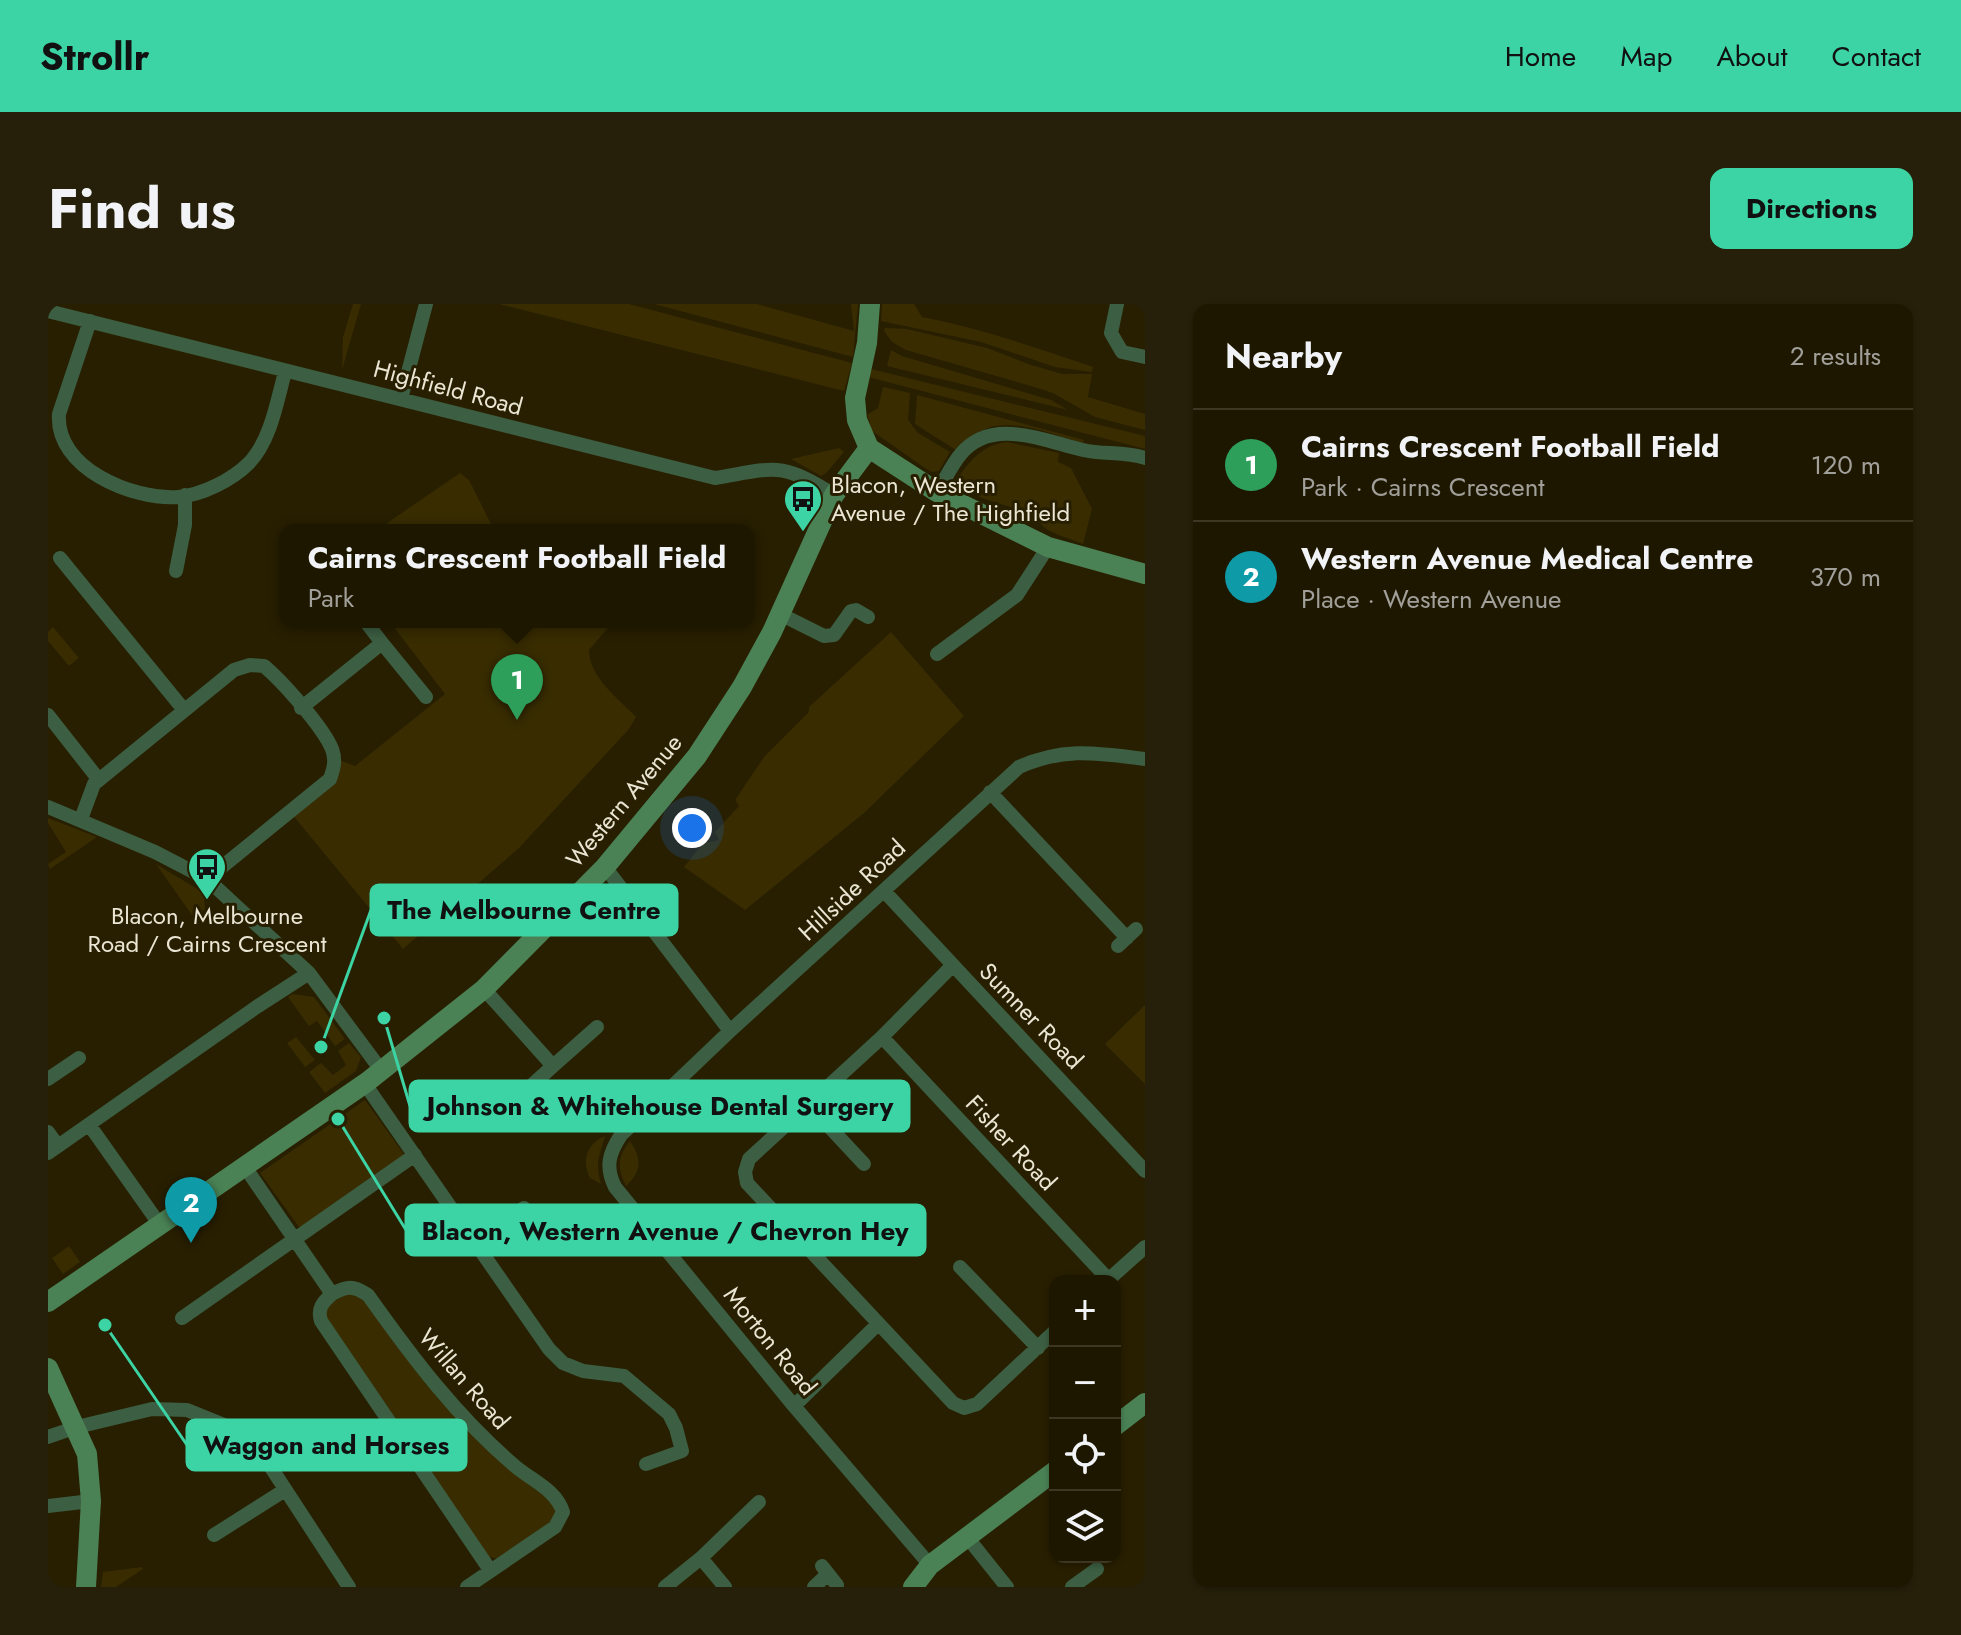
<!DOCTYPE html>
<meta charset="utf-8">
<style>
:root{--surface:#1e1700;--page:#26200a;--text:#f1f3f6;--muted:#a19f99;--line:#3c3622;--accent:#3cd4a4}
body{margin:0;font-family:Jost,sans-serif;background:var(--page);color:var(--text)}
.controls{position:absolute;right:24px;bottom:24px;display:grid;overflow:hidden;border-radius:16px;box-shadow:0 2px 6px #0004}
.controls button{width:72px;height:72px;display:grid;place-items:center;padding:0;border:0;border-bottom:2px solid var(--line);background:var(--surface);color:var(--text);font:40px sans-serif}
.you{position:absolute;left:644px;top:524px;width:28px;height:28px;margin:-20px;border:6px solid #fff;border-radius:50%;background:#1a73e8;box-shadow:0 0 0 12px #1a73e833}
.badge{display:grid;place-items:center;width:52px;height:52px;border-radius:50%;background:var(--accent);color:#fff;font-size:26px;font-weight:700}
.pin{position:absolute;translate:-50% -66px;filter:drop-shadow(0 2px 4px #0008)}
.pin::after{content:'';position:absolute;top:42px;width:28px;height:24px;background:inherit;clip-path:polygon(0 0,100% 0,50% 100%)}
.popup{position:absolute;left:231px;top:220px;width:476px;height:104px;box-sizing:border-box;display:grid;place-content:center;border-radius:16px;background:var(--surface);filter:drop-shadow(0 2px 6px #0005);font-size:26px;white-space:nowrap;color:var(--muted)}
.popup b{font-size:30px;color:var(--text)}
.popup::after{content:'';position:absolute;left:50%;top:100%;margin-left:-16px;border:16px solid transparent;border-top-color:var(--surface)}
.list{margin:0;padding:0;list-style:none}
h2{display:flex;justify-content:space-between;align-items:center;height:104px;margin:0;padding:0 32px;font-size:34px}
h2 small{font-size:26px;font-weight:400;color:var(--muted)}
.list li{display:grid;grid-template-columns:52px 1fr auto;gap:24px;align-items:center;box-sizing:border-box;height:112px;padding:0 32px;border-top:2px solid var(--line)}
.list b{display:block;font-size:30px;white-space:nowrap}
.list p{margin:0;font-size:26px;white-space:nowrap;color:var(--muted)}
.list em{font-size:26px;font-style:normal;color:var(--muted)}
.icon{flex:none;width:44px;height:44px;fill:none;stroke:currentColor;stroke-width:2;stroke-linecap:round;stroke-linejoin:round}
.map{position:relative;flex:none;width:1097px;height:1283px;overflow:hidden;border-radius:16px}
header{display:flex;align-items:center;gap:48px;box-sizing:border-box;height:112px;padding:0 40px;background:var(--accent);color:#111}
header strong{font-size:38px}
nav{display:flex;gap:44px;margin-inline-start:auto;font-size:28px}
.intro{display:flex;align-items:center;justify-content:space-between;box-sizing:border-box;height:192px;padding:0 48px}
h1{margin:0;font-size:56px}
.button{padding:20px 36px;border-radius:16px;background:var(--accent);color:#111;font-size:28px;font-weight:700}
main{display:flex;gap:48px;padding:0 48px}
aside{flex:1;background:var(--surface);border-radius:16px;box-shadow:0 2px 6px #0004}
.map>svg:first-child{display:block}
.green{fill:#382c00}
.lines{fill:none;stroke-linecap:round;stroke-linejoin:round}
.street{stroke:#3c5e42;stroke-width:14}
.secondary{stroke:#4a8255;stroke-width:20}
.labels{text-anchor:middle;stroke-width:6;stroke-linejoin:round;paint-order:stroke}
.street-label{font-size:24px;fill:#ebe6d4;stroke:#281f00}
.poi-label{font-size:24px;fill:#ebe6d4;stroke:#281f00;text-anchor:start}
.leader{fill:none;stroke:#3cd4a4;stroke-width:3}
.callout-dot{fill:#3cd4a4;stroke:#281f00;stroke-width:3}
.callout{fill:#3cd4a4;stroke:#3cd4a4;stroke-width:3}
.callout-label{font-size:26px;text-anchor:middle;font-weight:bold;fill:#111}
</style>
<header>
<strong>Strollr</strong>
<nav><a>Home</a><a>Map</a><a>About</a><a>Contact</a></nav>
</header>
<div class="intro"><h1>Find us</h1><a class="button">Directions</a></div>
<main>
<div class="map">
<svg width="1097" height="1283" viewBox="0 0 1097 1283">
<rect width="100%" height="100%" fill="#281f00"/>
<path class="green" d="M 305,0 L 313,0 L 294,66 L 295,33 Z
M 451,0 L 581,0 L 804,59 L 796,87 Z
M 606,0 L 709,0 L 806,27 L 803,0 L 810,0 L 805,53 Z
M 834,0 L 866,0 L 874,13 C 932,24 989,44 1045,63 L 1044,68 L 1007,63 L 933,38 L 833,17 Z
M 837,24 L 859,25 L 939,44 L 980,60 L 1014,70 L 1044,70 L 1040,93 L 1097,110 L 1097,126 L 1047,113 L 1005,89 L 983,82 L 858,46 L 844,38 L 836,27 Z
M 843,46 L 854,52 L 1003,96 L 1020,106 L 839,62 Z
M 823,65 L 1097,132 L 1097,145 L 820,73 Z
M 835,83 L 862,89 L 860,116 L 870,129 L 902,148 L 891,167 L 884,168 L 877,164 L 824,127 L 819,111 L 830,104 Z
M 869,91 L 1036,136 L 1035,139 C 1008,132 968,114 940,124 C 928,128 918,138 908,146 L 867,120 Z
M 959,138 L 1011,149 L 1010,158 L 1023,164 L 1044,205 L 1035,240 C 1024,235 1011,232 1000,226 C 993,222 989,214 981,210 C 956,198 928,198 908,177 C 921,157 934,141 959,138 Z
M 791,144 L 796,148 L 778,169 L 773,172 L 743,155 Z
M 412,169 L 421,176 L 446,226 L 329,226 Z
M 342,318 L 565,318 L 541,346 C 541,373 571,395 588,413 L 581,425 L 471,544 L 355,645 L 243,509 L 284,476 L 289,455 L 307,462 L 397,390 Z
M 5,323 L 31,354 L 21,362 L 0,337 L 0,328 Z
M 843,328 L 916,412 L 816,509 L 697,606 L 636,563 L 655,539 L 671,536 L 667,528 L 691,502 L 687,496 L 716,453 L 761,408 L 761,403 Z
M 0,514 L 49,533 L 2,565 L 0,560 L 18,548 L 0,519 Z
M 108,560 L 156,589 L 157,605 L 146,614 Z
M 244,690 L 266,693 L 297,735 L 287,742 L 269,717 L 261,722 L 240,693 Z
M 1097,701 L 1097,780 L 1057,740 Z
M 248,733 L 267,756 L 257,763 L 239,739 Z
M 301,739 L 313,753 L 308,767 L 277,789 L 261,768 L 273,759 L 285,771 L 298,761 L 290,747 Z
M 317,796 L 358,853 L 257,924 L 251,923 L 212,869 Z
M 557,832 C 551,854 547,858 553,880 L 542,874 C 533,857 539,839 557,832 Z
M 582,837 C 594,854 594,867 578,882 C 569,864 569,853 582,837 Z
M 21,942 L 32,958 L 15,970 L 4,954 Z
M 304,987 L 314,993 L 402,1106 L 505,1197 L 509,1212 L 502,1221 L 452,1255 L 440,1253 L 276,1015 L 279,1001 Z
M 94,1263 L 95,1265 L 68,1283 L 53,1283 L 55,1268 Z"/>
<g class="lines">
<path class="street" d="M 1069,0 L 1063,29 L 1074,48 L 1097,53
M 0,7 L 667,174 C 727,164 732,157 786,191
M 42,17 L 11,110 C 7,164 84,196 130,193 C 154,191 184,176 201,159 C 223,136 229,97 237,68
M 353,95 L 378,0
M 889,188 C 897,176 903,162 912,151 C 943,112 996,137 1035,146 C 1055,151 1077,147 1097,154
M 12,254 L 136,406
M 128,267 L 137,221 L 137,191
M 732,310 L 776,332 L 786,331 L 803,307 L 808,306 L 820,313
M 318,318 L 334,339
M 889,350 L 969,291 L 1000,243
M 253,404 L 334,339 L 378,393
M 0,411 L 51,476
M 942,488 L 1079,634
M 0,503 L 107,548 L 159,575 L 261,669 L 333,766
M 33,515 L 46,480 L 186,366 L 202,361 L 216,362 C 234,377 275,423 284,445 C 288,456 286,464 282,475 L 159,575
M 557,563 L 682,727
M 836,587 L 1097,867
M 1070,642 L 1088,625
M 904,662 L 834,733 L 701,855 L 697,868 L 699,879 L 905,1099 L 916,1104 L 929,1100 L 1007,1027
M 436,685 L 505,762 L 463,800
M 834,733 L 1061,976
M 505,762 L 549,723
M 0,775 L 31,754
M 317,780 L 501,1045 L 515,1059 L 535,1067 L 576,1072 L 621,1110 L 628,1124 L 634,1147 L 598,1160
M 760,800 L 816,860
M 42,822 L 112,921
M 0,828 L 10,842
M 0,849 L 210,702 L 261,669
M 197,863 L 284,990 C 275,998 269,1004 273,1017 L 442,1266
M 428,938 L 476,904
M 912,963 L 990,1044
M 1059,977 L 1097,943
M 284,990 C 299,982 305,981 320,991 C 364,1053 409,1113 468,1163 C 485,1177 508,1186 515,1208 L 507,1223 L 419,1283
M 134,1014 L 367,851
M 746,1102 L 830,1020
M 0,1133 L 29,1123 L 104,1105 L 139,1106 L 181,1123 L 211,1145 L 301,1283
M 0,1202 L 43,1197
M 166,1231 L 237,1186
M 919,1233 L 959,1283
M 653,1254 L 677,1283
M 882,1261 L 746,1102 L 567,883 C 557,863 561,849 573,831 L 682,727 L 971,463 C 1016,443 1049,449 1097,455
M 774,1262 L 789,1281
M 617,1283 L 653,1254 L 711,1198
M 766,1283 L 780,1270
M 1024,1283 L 1049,1265"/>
<path class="secondary" d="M 822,0 L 819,39 L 807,94 L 809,116 L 821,144 L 889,188 L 1000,243 L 1097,270
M 0,998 L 319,778 L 436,685 L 557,563 L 649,452 L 694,383 L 724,328 L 786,191 L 821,144
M 0,1064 L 39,1150 L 43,1197 L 38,1283
M 1067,1122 L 1097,1099
M 865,1283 L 882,1261 L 1007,1167"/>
</g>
<defs>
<g id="bus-pin" transform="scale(2)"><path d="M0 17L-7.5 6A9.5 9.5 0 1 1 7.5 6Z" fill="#3cd4a4" stroke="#281f00"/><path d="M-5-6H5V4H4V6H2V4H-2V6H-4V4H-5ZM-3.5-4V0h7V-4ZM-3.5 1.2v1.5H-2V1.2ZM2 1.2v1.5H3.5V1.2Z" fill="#111"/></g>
</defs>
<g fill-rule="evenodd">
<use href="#bus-pin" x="755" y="195"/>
<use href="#bus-pin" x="159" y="563"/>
</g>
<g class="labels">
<g class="street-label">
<text transform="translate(400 84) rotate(15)" y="8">Highfield Road</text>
<text transform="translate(576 497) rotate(-50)" y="8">Western Avenue</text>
<text transform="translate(804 586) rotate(-43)" y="8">Hillside Road</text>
<text transform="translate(983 712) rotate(46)" y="8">Sumner Road</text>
<text transform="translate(963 839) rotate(47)" y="8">Fisher Road</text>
<text transform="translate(722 1037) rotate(51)" y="8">Morton Road</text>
<text transform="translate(416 1075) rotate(49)" y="8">Willan Road</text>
</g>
<g class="poi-label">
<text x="783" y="189">Blacon, Western<tspan x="783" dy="28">Avenue / The Highfield</tspan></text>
<text x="159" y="620" text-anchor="middle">Blacon, Melbourne<tspan x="159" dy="28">Road / Cairns Crescent</tspan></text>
</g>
</g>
<path class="leader" d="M273 743L323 606M336 714L362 802M290 815L358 926M57 1021L139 1141"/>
<g class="callout-dot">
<circle cx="273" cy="743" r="8"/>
<circle cx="336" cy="714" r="8"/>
<circle cx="290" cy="815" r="8"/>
<circle cx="57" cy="1021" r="8"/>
</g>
<g class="callout">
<rect x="323" y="581" width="306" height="50" rx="8"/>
<rect x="362" y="777" width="499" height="50" rx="8"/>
<rect x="358" y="901" width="519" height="50" rx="8"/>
<rect x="139" y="1116" width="279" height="50" rx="8"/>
</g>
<g class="callout-label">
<text x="476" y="615">The Melbourne Centre</text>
<text x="612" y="811">Johnson &amp; Whitehouse Dental Surgery</text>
<text x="617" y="936">Blacon, Western Avenue / Chevron Hey</text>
<text x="278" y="1150">Waggon and Horses</text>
</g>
</svg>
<div class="controls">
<button>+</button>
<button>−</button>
<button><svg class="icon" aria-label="locate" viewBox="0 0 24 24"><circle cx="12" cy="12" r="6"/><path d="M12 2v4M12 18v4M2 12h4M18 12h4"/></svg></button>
<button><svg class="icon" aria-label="layers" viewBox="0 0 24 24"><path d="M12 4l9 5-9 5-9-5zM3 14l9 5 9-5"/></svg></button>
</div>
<div class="you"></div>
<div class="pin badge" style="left:469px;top:416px;background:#2e9e5b">1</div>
<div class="popup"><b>Cairns Crescent Football Field</b>Park</div>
<div class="pin badge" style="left:143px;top:939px;background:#0f9aa8">2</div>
</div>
<aside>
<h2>Nearby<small>2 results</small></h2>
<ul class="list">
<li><span class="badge" style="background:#2e9e5b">1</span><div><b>Cairns Crescent Football Field</b><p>Park · Cairns Crescent</p></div><em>120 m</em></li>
<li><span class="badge" style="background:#0f9aa8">2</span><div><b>Western Avenue Medical Centre</b><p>Place · Western Avenue</p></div><em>370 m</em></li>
</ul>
</aside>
</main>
